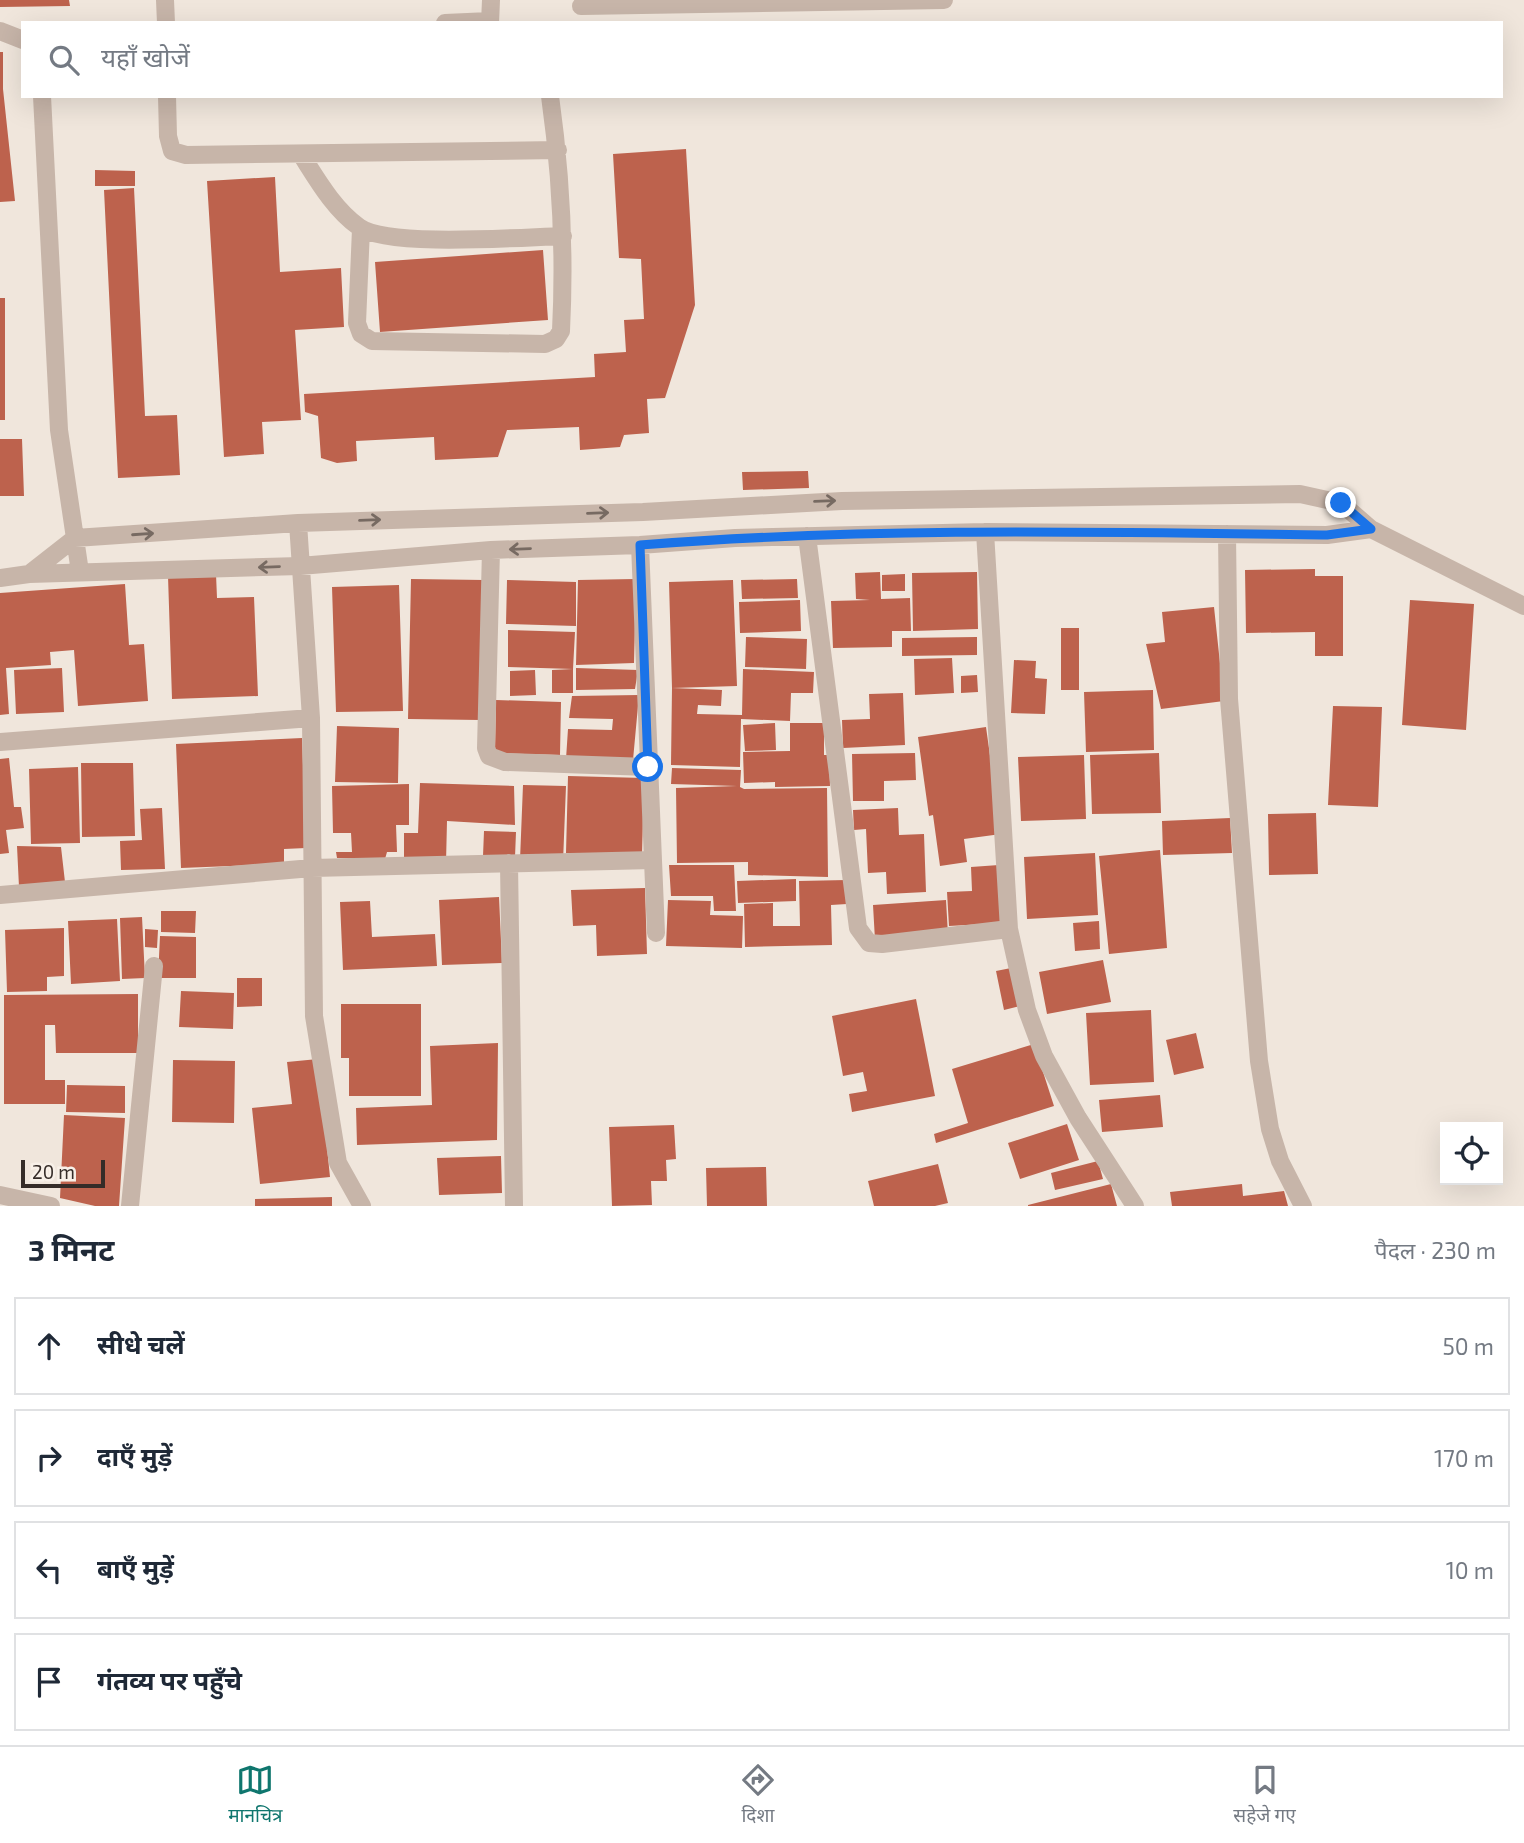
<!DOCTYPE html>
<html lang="hi">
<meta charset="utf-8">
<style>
:root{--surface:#fff;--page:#f6f6f7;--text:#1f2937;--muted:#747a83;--line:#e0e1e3;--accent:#0f766e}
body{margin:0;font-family:"Exo 2","Noto Sans Devanagari",sans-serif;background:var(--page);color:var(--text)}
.controls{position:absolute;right:21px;bottom:21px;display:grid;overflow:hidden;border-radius:0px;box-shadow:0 7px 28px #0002}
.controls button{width:63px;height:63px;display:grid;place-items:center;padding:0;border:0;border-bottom:2px solid var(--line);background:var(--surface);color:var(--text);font:35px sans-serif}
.scale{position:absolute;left:21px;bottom:18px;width:84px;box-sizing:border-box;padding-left:7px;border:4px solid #352c28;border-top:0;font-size:19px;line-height:24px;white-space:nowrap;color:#352c28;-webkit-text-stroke:5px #f8f0e8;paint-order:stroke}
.stop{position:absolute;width:21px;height:21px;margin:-16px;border:5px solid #1a73e8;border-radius:50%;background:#fff}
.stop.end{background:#1a73e8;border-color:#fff;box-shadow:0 2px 7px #0008}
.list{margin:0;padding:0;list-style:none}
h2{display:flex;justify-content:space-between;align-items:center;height:91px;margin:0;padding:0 28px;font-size:30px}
h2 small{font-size:23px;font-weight:400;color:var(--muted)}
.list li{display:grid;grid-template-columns:46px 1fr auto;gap:21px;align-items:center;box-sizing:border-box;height:98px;margin:0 14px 14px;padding:0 14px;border:2px solid var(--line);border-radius:0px}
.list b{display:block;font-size:26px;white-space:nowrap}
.list em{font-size:23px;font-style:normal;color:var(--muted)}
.icon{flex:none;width:38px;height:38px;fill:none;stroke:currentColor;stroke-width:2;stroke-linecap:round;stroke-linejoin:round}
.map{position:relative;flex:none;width:1524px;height:1206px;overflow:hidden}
.search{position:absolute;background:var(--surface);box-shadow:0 7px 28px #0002;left:21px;right:21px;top:21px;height:77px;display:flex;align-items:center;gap:18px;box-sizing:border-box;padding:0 24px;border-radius:0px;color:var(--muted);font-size:26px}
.sheet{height:539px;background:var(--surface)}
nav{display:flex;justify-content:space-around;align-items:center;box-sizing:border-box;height:98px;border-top:2px solid var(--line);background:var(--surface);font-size:19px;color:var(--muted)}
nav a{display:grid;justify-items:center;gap:4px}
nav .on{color:var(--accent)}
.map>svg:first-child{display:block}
.building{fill:#bd624d}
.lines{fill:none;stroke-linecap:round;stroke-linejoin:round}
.minor{stroke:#c7b5a9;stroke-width:18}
.oneway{stroke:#776a62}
.route{stroke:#1a73e8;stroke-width:9}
</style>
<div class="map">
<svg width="1524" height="1206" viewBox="0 0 1524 1206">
<rect width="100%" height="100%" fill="#f0e6dc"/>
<path class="building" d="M 0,0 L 69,0 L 70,6 L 0,7 Z
M 0,52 L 3,52 L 3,89 L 15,201 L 0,202 Z
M 686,149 L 695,305 L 665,398 L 647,399 L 649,433 L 624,435 L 620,447 L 580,450 L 579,427 L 507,430 L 498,457 L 435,460 L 434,437 L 356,441 L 357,461 L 337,463 L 321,458 L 318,416 L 305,412 L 304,394 L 595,377 L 594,354 L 626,352 L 624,320 L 644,319 L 641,259 L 619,258 L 613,154 Z
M 95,170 L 135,171 L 135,186 L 95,186 Z
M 275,177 L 280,272 L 341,268 L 344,327 L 295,330 L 301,420 L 262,422 L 264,454 L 224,457 L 207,181 Z
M 134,188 L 145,416 L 177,415 L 180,475 L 118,478 L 104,190 Z
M 543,250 L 548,320 L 380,332 L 375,262 Z
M 0,298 L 5,298 L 5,420 L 0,420 Z
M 0,439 L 22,439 L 24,496 L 0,496 Z
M 808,471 L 809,488 L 743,490 L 742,472 Z
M 1315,569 L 1315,576 L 1343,576 L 1343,656 L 1315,656 L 1315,632 L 1246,633 L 1245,570 Z
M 880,572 L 881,599 L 910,598 L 911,631 L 892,631 L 892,647 L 833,648 L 831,601 L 870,600 L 856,599 L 855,573 Z
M 977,572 L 978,629 L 913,631 L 912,573 Z
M 216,574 L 217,598 L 254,597 L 258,696 L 172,699 L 168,576 Z
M 905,574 L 905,591 L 882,591 L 882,575 Z
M 411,579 L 484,580 L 480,720 L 408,719 Z
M 636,579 L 634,663 L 576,665 L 578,580 Z
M 797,579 L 798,598 L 742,599 L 741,580 Z
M 507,580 L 576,582 L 576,626 L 506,624 Z
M 733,580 L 737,686 L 672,688 L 669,582 Z
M 125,584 L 129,645 L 144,644 L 148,701 L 78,706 L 74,650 L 50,652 L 51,665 L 6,668 L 9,714 L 0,715 L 0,593 Z
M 399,585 L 403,711 L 336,712 L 332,587 Z
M 800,600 L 801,631 L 740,633 L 739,602 Z
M 1410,600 L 1474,604 L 1466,730 L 1402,725 Z
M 1214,607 L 1224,701 L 1161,709 L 1146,644 L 1165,642 L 1162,612 Z
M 1061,628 L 1079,628 L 1079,690 L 1061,690 Z
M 508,630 L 575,632 L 573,669 L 508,667 Z
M 746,637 L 807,639 L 806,669 L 745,667 Z
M 977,637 L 977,655 L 902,656 L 902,638 Z
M 952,658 L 954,693 L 915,695 L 914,659 Z
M 1014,660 L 1036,661 L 1035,678 L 1047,679 L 1045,714 L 1011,713 Z
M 62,668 L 64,712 L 16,714 L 14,670 Z
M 576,668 L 638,670 L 635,689 L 576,690 Z
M 573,669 L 573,693 L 552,693 L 552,670 Z
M 743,669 L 814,672 L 813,693 L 791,693 L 790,721 L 741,719 L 740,767 L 671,765 L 672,688 L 722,690 L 721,706 L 698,705 L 697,714 L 742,715 Z
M 535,670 L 536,695 L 510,696 L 510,671 Z
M 977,675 L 978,692 L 961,693 L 961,676 Z
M 1153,690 L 1154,750 L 1086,752 L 1084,692 Z
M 903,693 L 905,745 L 843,748 L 842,720 L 870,719 L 869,694 Z
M 639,695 L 633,760 L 566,759 L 568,729 L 612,730 L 613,719 L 569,718 L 572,696 Z
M 496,700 L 561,702 L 560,755 L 495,753 Z
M 1333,706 L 1382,707 L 1378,807 L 1328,805 Z
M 775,723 L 776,750 L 745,751 L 743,725 Z
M 790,723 L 824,723 L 824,755 L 829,755 L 830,786 L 775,787 L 775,782 L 744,783 L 743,752 L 790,751 Z
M 337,726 L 399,728 L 398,783 L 335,782 Z
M 986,727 L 1001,834 L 964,839 L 967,862 L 940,866 L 933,815 L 929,816 L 918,737 Z
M 302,738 L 306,848 L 284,849 L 284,864 L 181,868 L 176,744 Z
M 915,753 L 916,780 L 884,781 L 884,801 L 853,801 L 852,754 Z
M 1159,753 L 1161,813 L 1092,814 L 1090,755 Z
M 1084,755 L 1086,819 L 1021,821 L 1018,757 Z
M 9,758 L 14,807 L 21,807 L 24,828 L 6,830 L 9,853 L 0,854 L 0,759 Z
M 81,763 L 133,763 L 135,836 L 82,837 Z
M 78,767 L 80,843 L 31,844 L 29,769 Z
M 672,768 L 741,770 L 740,787 L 744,789 L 827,788 L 828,877 L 748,875 L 748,862 L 677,863 L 676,788 L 737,786 L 671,784 Z
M 568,776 L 644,778 L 642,855 L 566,853 Z
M 420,783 L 514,786 L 515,825 L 447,821 L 446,863 L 404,861 L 404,833 L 418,833 Z
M 409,784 L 409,825 L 396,825 L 397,852 L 387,852 L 385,859 L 337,858 L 336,852 L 352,852 L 351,833 L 333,833 L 332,786 Z
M 523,785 L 566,786 L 563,862 L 520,860 Z
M 162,808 L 165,869 L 121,870 L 120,841 L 142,840 L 140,809 Z
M 898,808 L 899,835 L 924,834 L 926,892 L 887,894 L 886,872 L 868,873 L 866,829 L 854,830 L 853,810 Z
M 1316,813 L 1318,874 L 1269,875 L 1268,814 Z
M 1230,818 L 1232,853 L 1163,855 L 1162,821 Z
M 484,831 L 516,832 L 515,857 L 483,856 Z
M 17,846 L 61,847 L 65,882 L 19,887 Z
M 1160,850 L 1167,948 L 1109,954 L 1099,856 Z
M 1095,853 L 1098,915 L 1027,919 L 1024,857 Z
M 669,865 L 734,865 L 736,911 L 714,911 L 713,896 L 671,896 Z
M 999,865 L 1003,923 L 949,926 L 947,892 L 972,891 L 971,867 Z
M 796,879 L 796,901 L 738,903 L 737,881 Z
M 847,880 L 847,904 L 831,905 L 832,945 L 745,947 L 744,904 L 773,903 L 773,926 L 800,926 L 799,881 Z
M 645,888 L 647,954 L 597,956 L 596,925 L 573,926 L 571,890 Z
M 499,897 L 502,963 L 442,965 L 439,900 Z
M 668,900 L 711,901 L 710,915 L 743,916 L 742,948 L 666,946 Z
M 946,900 L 948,935 L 875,940 L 873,905 Z
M 370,901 L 372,937 L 435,934 L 437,966 L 343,970 L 340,902 Z
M 161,911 L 196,911 L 195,933 L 161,932 Z
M 142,917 L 145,978 L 122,979 L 120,918 Z
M 117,919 L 120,981 L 71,984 L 68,921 Z
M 1099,921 L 1100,949 L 1075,951 L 1073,923 Z
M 64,928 L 64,976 L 47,977 L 47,991 L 7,992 L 5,930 Z
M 145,929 L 158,930 L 157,948 L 145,947 Z
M 160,936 L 196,937 L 196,978 L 158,978 Z
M 1103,960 L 1111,1002 L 1047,1014 L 1039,972 Z
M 1016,967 L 1024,1005 L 1004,1010 L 996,971 Z
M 237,978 L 262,978 L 262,1006 L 237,1007 Z
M 181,991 L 234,993 L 233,1029 L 179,1027 Z
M 138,994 L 138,1053 L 56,1053 L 55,1025 L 45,1025 L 45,1080 L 65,1080 L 65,1104 L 4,1104 L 4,995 Z
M 916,999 L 935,1096 L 852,1112 L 849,1094 L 867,1091 L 863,1072 L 843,1076 L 832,1016 Z
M 341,1004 L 421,1004 L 421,1096 L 349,1096 L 349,1058 L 341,1058 Z
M 1151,1010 L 1154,1082 L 1090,1085 L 1086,1013 Z
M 1196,1033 L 1204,1068 L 1174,1075 L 1166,1040 Z
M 498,1043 L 497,1140 L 357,1145 L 356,1108 L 432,1105 L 430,1046 Z
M 1034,1044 L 1054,1106 L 936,1143 L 934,1134 L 968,1123 L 952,1069 Z
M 318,1059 L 330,1177 L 260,1184 L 252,1108 L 292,1104 L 287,1062 Z
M 173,1060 L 235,1061 L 234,1123 L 172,1122 Z
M 67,1085 L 125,1086 L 125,1113 L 66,1112 Z
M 1160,1095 L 1163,1127 L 1102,1132 L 1099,1100 Z
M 64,1115 L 125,1118 L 119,1206 L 95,1206 L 60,1198 Z
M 1067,1124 L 1079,1160 L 1020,1179 L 1008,1143 Z
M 674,1125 L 676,1159 L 666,1160 L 667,1181 L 651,1181 L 652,1205 L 612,1206 L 609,1127 Z
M 501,1156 L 502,1193 L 439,1195 L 437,1158 Z
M 1098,1161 L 1103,1179 L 1055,1190 L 1051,1173 Z
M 938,1164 L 948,1203 L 935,1206 L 874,1206 L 868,1181 Z
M 766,1167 L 767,1206 L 707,1206 L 706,1168 Z
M 1111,1184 L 1117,1206 L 1028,1206 L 1028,1205 Z
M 1242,1184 L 1243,1196 L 1284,1191 L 1288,1206 L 1172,1206 L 1170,1192 Z
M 332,1197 L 332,1206 L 255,1206 L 255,1199 Z"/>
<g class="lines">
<path class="minor" d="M 165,0 L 166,23
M 581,6 L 944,0
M 445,23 L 490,21
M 490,23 L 491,0
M 0,31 L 23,40
M 42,96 L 59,430 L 80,572
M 167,96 L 168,136 L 172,151 L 186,155 L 558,150
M 302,156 C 318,181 334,209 359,227 C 388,248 523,237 563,236
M 361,229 L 357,323 L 361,334 L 372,341 L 545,344 L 556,339 L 561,331 C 565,252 561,174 550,96
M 298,523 L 311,718 L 314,1016 L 338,1163 L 362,1206
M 985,532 L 1009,929 L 1027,1010 L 1044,1056 L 1078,1118 L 1135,1206
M 1227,534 L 1229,699 L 1259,1061 L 1270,1129 L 1280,1161 L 1303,1206
M 807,536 L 858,928 L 869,943 L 882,944 L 1009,929
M 640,545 L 656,933
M 491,550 L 486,748 L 489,756 L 505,762 L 648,767
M 29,574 L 75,538 L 298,523 L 643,512 L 842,501 L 1300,494 L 1341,503 L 1371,529 L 1524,606
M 0,578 L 29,574 L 300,566 L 491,550 L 640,545 L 735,538 L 985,532 L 1327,535 L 1371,529
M 0,742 L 311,718
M 509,863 L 514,1206
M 0,895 L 312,868 L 653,860
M 0,1195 L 51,1206
M 130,1206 L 154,966"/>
</g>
<defs><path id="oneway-shaft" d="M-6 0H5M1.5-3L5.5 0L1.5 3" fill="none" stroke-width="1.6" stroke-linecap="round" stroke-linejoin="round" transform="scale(1.75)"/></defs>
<g class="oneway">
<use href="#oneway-shaft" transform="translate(825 501) rotate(-2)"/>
<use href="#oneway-shaft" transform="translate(598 513) rotate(-2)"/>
<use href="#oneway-shaft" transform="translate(370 520) rotate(-2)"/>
<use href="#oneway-shaft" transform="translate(143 534) rotate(-4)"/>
<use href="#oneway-shaft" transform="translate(520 549) rotate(178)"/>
<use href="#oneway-shaft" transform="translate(269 567) rotate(178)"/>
</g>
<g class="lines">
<path class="route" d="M 648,767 L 640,545 C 868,527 1098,532 1327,535 L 1371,529 L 1341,503"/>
</g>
</svg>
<div class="controls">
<button><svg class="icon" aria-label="locate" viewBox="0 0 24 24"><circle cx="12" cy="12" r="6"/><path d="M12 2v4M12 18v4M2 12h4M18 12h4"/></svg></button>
</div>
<div class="scale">20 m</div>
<div class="stop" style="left:648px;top:767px"></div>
<div class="stop end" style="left:1341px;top:503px"></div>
<div class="search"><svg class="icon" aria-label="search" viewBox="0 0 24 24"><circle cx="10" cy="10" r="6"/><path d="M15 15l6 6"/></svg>यहाँ खोजें</div>
</div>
<section class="sheet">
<h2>3 मिनट<small>पैदल · 230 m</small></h2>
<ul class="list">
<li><svg class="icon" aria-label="ahead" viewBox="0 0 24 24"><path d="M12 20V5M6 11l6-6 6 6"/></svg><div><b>सीधे चलें</b></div><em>50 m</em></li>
<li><svg class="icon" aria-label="right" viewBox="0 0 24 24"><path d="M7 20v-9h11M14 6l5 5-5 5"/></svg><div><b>दाएँ मुड़ें</b></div><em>170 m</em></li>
<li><svg class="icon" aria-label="left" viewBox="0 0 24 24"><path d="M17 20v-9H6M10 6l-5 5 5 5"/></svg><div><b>बाएँ मुड़ें</b></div><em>10 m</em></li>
<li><svg class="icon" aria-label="arrive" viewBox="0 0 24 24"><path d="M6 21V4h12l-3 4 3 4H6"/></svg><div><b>गंतव्य पर पहुँचे</b></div></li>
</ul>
</section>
<nav>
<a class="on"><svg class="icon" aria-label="map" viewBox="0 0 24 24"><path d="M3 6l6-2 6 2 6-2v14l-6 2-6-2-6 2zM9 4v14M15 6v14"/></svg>मानचित्र</a>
<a><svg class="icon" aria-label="directions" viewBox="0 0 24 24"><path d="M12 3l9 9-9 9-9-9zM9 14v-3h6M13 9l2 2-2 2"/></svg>दिशा</a>
<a><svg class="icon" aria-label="saved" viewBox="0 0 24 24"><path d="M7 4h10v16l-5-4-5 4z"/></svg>सहेजे गए</a>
</nav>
